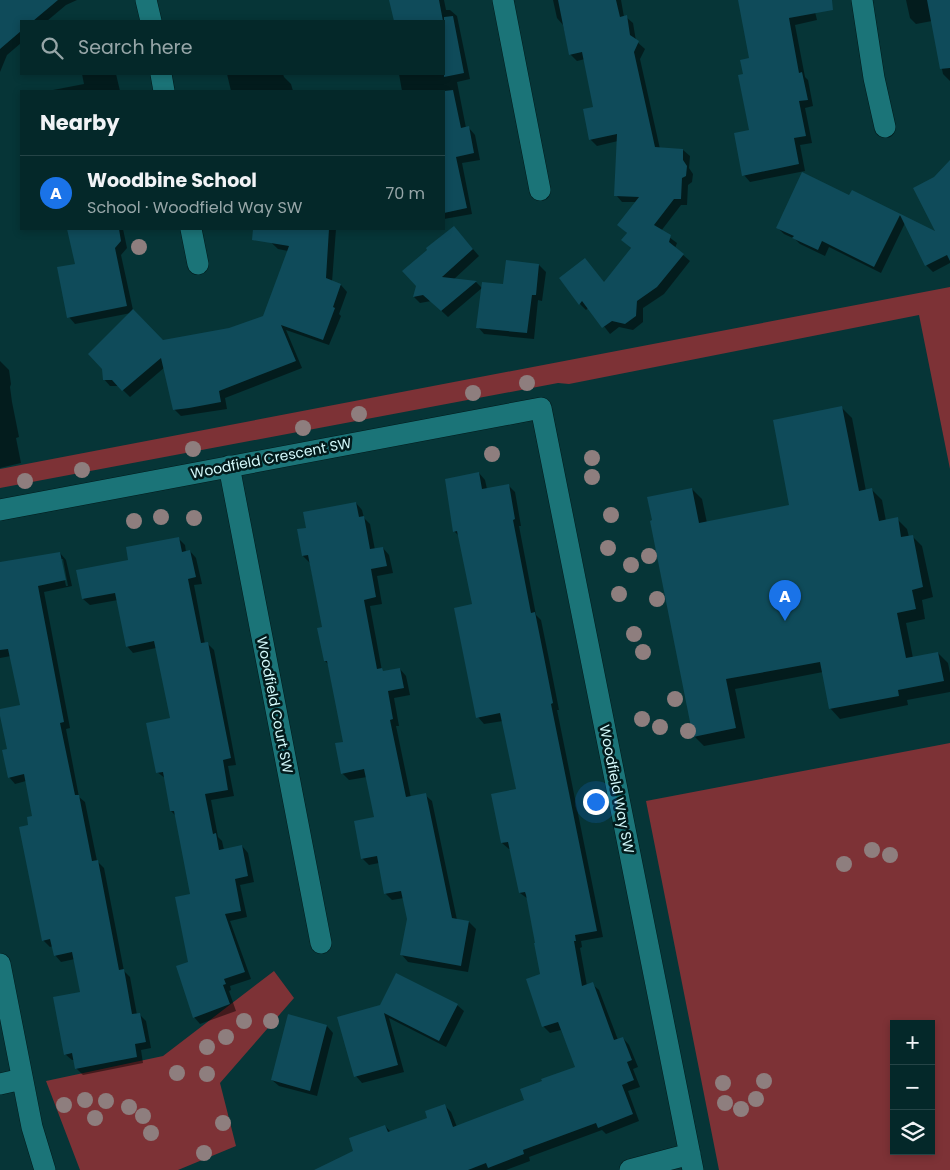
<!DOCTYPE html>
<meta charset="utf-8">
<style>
:root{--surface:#042829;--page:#0d3031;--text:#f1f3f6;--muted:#97a6a8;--line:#254446;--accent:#1a73e8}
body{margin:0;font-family:Poppins,sans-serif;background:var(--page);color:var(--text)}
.controls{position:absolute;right:15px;bottom:15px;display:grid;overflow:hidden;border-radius:0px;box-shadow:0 2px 8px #0003}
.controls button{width:45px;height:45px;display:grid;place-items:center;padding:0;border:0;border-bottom:1px solid var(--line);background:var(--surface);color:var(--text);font:25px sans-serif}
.you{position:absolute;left:595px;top:801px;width:18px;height:18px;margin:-12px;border:4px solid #fff;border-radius:50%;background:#1a73e8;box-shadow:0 0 0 8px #1a73e833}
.badge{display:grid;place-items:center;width:32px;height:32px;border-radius:50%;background:var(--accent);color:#fff;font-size:16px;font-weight:700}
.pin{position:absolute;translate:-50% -41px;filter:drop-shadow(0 1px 2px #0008)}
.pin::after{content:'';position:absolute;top:26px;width:18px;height:15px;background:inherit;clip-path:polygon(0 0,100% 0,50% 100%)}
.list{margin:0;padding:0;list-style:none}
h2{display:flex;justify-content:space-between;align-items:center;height:65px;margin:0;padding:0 20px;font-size:21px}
h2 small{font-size:16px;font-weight:400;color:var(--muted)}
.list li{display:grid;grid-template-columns:32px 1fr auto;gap:15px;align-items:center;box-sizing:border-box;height:75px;padding:0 20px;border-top:1px solid var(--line)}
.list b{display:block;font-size:19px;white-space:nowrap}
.list p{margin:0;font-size:16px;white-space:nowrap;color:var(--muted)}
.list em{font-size:16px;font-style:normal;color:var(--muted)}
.icon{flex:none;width:28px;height:28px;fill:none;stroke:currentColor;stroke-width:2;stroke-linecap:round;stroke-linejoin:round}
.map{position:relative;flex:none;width:950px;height:1170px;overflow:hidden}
.search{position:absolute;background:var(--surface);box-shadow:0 2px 8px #0003;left:20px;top:20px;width:425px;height:55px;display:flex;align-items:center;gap:12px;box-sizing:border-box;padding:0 18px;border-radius:0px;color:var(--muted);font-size:19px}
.panel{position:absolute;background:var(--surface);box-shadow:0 2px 8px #0003;left:20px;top:90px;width:425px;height:140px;border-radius:0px}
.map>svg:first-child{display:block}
.green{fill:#7d3236;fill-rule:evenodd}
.shadow{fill:#0007;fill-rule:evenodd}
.building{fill:#0f4b5a}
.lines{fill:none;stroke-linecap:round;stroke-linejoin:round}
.minor-casing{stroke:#021b1c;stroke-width:22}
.minor{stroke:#1b7478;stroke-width:21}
.tree{fill:#8e7e7e}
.labels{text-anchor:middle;stroke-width:5;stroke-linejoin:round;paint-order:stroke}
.street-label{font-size:14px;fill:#d4fafc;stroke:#021b1c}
</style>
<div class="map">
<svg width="950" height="1170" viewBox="0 0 950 1170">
<rect width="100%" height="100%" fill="#063537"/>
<path class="green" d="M 950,287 L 950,469 L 919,315 L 569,384 L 558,383 L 0,488 L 0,469 Z
M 950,743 L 950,1170 L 719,1170 L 646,801 ZM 894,1024 L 931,1024 L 931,1151 L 894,1151 Z
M 274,971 L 294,998 L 220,1083 L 236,1146 L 178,1170 L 80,1170 L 46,1081 L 163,1056 Z"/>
<path class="shadow" d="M 0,0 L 77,0 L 66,5 L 47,21 L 21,21 L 21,43 L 7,55 L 0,72 Z
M 391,0 L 444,0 L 446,10 L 450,10 L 457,16 L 470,79 L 457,82 L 466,128 L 469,128 L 475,135 L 480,160 L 462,163 L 472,214 L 444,219 L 444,91 L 402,91 L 399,74 L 444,74 L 444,21 L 395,21 Z
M 553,0 L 621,0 L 624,17 L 626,17 L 633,23 L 636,41 L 645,49 L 640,59 L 660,149 L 683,150 L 690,156 L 689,168 L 693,174 L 692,182 L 688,185 L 687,205 L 681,205 L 661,231 L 677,243 L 675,248 L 690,261 L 664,294 L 643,308 L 643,322 L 633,330 L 619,327 L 610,334 L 589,307 L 586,310 L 580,304 L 560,279 L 605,283 L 632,249 L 622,240 L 628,234 L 619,225 L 636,202 L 622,202 L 616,195 L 618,141 L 597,146 L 590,139 L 594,108 L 585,59 L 577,61 L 570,54 L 563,25 L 557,18 Z
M 744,0 L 812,0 L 817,20 L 795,25 L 805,77 L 808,80 L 813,106 L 805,108 L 812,143 L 800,145 L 805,171 L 750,182 L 744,175 L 751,131 L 744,75 L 751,59 Z
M 906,0 L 950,0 L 950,81 L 943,74 L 932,21 L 916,24 L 910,18 Z
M 82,74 L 116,74 L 120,91 L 54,91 L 53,90 L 84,84 Z
M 227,74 L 283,74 L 284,77 L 291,84 L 293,91 L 231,91 Z
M 950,162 L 950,263 L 933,272 L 926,265 L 905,223 L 881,273 L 829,247 L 825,256 L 800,244 L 795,239 L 784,234 L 777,227 L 850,197 L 852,192 L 938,234 L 935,178 Z
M 69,229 L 123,229 L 127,248 L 121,255 L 133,310 L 163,342 L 230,329 L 264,317 L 288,251 L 278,249 L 260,232 L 260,229 L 336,229 L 332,282 L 341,285 L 347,292 L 339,314 L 341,316 L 329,345 L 286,330 L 302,368 L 225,398 L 227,409 L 181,416 L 174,409 L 165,367 L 130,397 L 119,386 L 110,386 L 104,379 L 131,313 L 75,324 L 69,317 L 76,265 Z
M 460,234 L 479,256 L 453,280 L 476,282 L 482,288 L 448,317 L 431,301 L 420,303 L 414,297 Z
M 539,265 L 546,272 L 542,301 L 538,300 L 534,339 L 484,334 L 478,327 Z
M 0,361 L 9,370 L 11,384 L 10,387 L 12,402 L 19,437 L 16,438 L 21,463 L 0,468 Z
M 842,408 L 852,418 L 866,491 L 872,490 L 882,500 L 886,521 L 897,519 L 907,529 L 909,537 L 912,536 L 922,546 L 933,597 L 922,600 L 925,619 L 906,623 L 913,658 L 938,653 L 948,663 L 950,673 L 950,692 L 907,700 L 908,705 L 840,719 L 830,708 L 823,672 L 735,689 L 745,738 L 704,746 L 694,736 L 692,489 L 702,499 L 707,523 L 791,506 Z
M 479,473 L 485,480 L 487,489 L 508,485 L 515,492 L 521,526 L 519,526 L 536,615 L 541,620 L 550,664 L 559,710 L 557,710 L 603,937 L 581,941 L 582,947 L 580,948 L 587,986 L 592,984 L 599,990 L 618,1040 L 623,1038 L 629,1045 L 638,1067 L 633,1069 L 640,1087 L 628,1091 L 639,1121 L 606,1134 L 602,1130 L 529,1157 L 530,1161 L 506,1170 L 317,1170 L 355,1152 L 385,1126 L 391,1132 L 429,1118 L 444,1105 L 451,1112 L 457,1127 L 526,1101 L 577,1068 L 561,1030 L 550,1033 L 544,1027 L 528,980 L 541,975 L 537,944 L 528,899 L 520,893 L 511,849 L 509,849 L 502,843 L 517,790 L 503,721 L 484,724 L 478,717 L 473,605 L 460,537 L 454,531 Z
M 356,503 L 362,510 L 364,518 L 370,524 L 375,550 L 383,548 L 389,555 L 393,573 L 377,576 L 382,604 L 370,606 L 382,671 L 384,672 L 400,669 L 406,676 L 410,695 L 394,698 L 399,726 L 396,726 L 411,798 L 425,795 L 432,801 L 457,920 L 469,922 L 476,929 L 468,972 L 408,962 L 402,955 L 408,919 L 404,898 L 392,900 L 385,893 L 379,863 L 369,865 L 362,858 L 375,818 L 367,777 L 349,780 L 342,773 L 344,743 L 329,665 L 325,661 L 323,628 L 310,563 L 303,556 L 308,528 Z
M 178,538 L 185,545 L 186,552 L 190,551 L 196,558 L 202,584 L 194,585 L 205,644 L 207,643 L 214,650 L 236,765 L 228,766 L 234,796 L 211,800 L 218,837 L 222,841 L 224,850 L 242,846 L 248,853 L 254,882 L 240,885 L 247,917 L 230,921 L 251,979 L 230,986 L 231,990 L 229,991 L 236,1011 L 200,1024 L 194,1017 L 189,963 L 192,895 L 176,816 L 171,811 L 165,778 L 157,772 L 172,719 L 156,648 L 133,653 L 127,646 L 118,600 L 90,605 L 83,599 L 130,561 Z
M 60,553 L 66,560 L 72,586 L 44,592 L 70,728 L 66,729 L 79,797 L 85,802 L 97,861 L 104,868 L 124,971 L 130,977 L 137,1015 L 139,1014 L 146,1021 L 151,1048 L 141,1050 L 143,1063 L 83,1075 L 76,1068 L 75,1060 L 72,1060 L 65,1054 L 81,992 L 75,959 L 61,962 L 55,955 L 53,946 L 50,947 L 43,940 L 30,826 L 33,817 L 26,781 L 15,784 L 9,777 L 8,750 L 21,706 L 11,656 L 0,658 L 0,564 ZM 60,559 L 63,559 L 68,586 L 66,586 Z
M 457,1005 L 464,1011 L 446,1047 L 389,1018 L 404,1072 L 362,1083 L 356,1076 L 339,1017 Z
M 327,1026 L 333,1033 L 317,1096 L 279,1086 L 272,1080 Z"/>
<path class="building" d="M 0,0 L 58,0 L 33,21 L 21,21 L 21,31 L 0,49 Z
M 389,0 L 439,0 L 443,21 L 394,21 Z
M 558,0 L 616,0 L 620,17 L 627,15 L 630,35 L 639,41 L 634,52 L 655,147 L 683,149 L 683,160 L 687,166 L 686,176 L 682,178 L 681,199 L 674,199 L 654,225 L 671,235 L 669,242 L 684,254 L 657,287 L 637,301 L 636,316 L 625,324 L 612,321 L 602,328 L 582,301 L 579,305 L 559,278 L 585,258 L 604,282 L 631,248 L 621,240 L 627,233 L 617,225 L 639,197 L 614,196 L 617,134 L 589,140 L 583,109 L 593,107 L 582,52 L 569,55 Z
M 738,0 L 832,0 L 833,10 L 789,18 L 799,73 L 802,72 L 808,100 L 799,101 L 806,136 L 794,138 L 799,164 L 742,176 L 734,133 L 749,130 L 738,75 L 743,74 L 740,60 L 749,58 Z
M 927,0 L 950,0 L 950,68 L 940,69 Z
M 453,16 L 464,73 L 444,77 L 444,17 Z
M 453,90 L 461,128 L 469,126 L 474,153 L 456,157 L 467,208 L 444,213 L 444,91 Z
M 950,160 L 950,261 L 947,255 L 925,266 L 900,215 L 874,267 L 822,241 L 818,250 L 792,238 L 794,236 L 776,228 L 802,172 L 849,195 L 852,190 L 935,231 L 913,188 L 934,177 Z
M 454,226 L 473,249 L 442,277 L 477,281 L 441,311 L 423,295 L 413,297 L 416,286 L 402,271 L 427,250 L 426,248 Z
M 67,229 L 119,229 L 121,241 L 115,248 L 127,306 L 67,318 L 57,267 L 75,264 Z
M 253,229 L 329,229 L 326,278 L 341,284 L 333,307 L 335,308 L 323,340 L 281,325 L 296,361 L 219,391 L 221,402 L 189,408 L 173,410 L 161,358 L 122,391 L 112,380 L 103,380 L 102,369 L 88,354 L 133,309 L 163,340 L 229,328 L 263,316 L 289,246 L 252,240 Z
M 506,260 L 539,264 L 536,295 L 532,295 L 527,333 L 476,328 L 482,282 L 503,284 Z
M 842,406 L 859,491 L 872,488 L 879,521 L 898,517 L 901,537 L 913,535 L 923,587 L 912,590 L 916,609 L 897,613 L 906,658 L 938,652 L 944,681 L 898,690 L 899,696 L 829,709 L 820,662 L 726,679 L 736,728 L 693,737 L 650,521 L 652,520 L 647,497 L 692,488 L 699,523 L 789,505 L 773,420 Z
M 479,472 L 482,489 L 509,484 L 515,519 L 513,520 L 531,613 L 535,612 L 544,657 L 553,703 L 551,704 L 597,931 L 575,935 L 576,941 L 574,941 L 582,986 L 593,982 L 614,1040 L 623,1037 L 632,1060 L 627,1062 L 634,1080 L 622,1085 L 633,1114 L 598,1128 L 596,1123 L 523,1150 L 524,1154 L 488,1168 L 486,1163 L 468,1170 L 314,1170 L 353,1151 L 349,1138 L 385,1125 L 388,1132 L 427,1118 L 425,1111 L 445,1104 L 453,1127 L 524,1100 L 520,1089 L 542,1081 L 541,1079 L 575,1067 L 558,1022 L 542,1027 L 526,979 L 540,974 L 534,943 L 535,943 L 526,895 L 525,892 L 519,893 L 508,842 L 501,843 L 491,794 L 516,789 L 500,713 L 476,718 L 454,608 L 472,604 L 457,531 L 453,532 L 445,479 Z
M 356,502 L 359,517 L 364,516 L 370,549 L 383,547 L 387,566 L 371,569 L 376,597 L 364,600 L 377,669 L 382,668 L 383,671 L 400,668 L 404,688 L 388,691 L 393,719 L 390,720 L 406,797 L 426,793 L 452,918 L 469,921 L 461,966 L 400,955 L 407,919 L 401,891 L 384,894 L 377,856 L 361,859 L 354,821 L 374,817 L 364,769 L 341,774 L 335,743 L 343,742 L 327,661 L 324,661 L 317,628 L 322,627 L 308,555 L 302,556 L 297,529 L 306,528 L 303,512 Z
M 179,537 L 182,552 L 190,550 L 196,577 L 188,579 L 201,643 L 208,642 L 231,758 L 223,760 L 228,790 L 205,794 L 213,834 L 216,833 L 219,850 L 242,845 L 248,876 L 235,879 L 241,911 L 225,914 L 245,972 L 224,979 L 226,984 L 223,985 L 230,1004 L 193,1018 L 176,966 L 188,962 L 175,897 L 190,894 L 174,811 L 170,811 L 163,772 L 156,773 L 146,723 L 170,718 L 154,641 L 126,647 L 115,593 L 82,599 L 76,570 L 128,560 L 126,547 Z
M 60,552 L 66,580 L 38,586 L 64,722 L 60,723 L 75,795 L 79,795 L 92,861 L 98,860 L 119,970 L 124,969 L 132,1014 L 140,1013 L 146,1042 L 135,1044 L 137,1057 L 75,1069 L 72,1053 L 64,1055 L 53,997 L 80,992 L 72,952 L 54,956 L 50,939 L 42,941 L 19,827 L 28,825 L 27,817 L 32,816 L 24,774 L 8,778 L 2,750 L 7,749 L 0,716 L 0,709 L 20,705 L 8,649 L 0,650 L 0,562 Z
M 396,973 L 458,1004 L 439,1041 L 384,1013 L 398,1065 L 354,1077 L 337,1017 L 380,1005 Z
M 288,1014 L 327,1025 L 310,1091 L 271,1080 Z"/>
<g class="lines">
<g class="minor-casing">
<path id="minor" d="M 146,0 L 151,21
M 503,0 L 540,190
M 862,0 L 874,78 L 885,127
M 161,74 L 164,91
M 191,229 L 198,264
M 229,466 L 321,943
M 0,510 L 541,408 L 693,1170
M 0,964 L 32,1127 L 45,1170
M 0,1084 L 22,1079
M 630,1170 L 690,1154"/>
</g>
<use href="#minor" class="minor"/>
</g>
<g class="tree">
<circle cx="139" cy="247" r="8"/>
<circle cx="527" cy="383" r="8"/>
<circle cx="473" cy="393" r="8"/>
<circle cx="359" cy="414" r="8"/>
<circle cx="303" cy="428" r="8"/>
<circle cx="193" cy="449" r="8"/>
<circle cx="492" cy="454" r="8"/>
<circle cx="592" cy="458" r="8"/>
<circle cx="82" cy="470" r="8"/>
<circle cx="592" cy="477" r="8"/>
<circle cx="25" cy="481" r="8"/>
<circle cx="611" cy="515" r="8"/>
<circle cx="161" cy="517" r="8"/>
<circle cx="194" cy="518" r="8"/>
<circle cx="134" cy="521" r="8"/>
<circle cx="608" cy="548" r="8"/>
<circle cx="649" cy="556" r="8"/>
<circle cx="631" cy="565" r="8"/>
<circle cx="619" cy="594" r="8"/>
<circle cx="657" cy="599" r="8"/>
<circle cx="634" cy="634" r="8"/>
<circle cx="643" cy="652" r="8"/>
<circle cx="675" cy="699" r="8"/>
<circle cx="642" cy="719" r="8"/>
<circle cx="660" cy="727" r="8"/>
<circle cx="688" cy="731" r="8"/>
<circle cx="872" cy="850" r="8"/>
<circle cx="890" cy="855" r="8"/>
<circle cx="844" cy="864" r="8"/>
<circle cx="244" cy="1021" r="8"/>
<circle cx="271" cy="1021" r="8"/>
<circle cx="226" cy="1037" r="8"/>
<circle cx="207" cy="1047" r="8"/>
<circle cx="177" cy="1073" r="8"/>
<circle cx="207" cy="1074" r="8"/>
<circle cx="764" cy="1081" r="8"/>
<circle cx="723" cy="1083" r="8"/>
<circle cx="756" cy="1099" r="8"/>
<circle cx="85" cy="1100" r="8"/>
<circle cx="106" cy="1101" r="8"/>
<circle cx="725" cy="1103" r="8"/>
<circle cx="64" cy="1105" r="8"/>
<circle cx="129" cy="1107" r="8"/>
<circle cx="741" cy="1109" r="8"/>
<circle cx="143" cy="1116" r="8"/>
<circle cx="95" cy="1118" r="8"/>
<circle cx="223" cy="1123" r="8"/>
<circle cx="151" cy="1133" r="8"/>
<circle cx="204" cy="1153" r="8"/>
</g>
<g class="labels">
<g class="street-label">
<text transform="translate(271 458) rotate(-11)" y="5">Woodfield Crescent SW</text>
<text transform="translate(275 705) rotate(79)" y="5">Woodfield Court SW</text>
<text transform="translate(617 789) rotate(79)" y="5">Woodfield Way SW</text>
</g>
</g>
</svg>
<div class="controls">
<button>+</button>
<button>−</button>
<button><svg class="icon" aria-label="layers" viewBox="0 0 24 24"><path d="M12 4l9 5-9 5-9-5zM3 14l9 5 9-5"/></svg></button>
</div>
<div class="you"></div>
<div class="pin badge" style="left:785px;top:621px">A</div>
<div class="search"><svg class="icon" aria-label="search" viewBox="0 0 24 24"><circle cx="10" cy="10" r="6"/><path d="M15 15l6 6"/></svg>Search here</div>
<section class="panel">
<h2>Nearby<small></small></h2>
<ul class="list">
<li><span class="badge">A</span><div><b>Woodbine School</b><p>School · Woodfield Way SW</p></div><em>70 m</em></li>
</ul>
</section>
</div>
